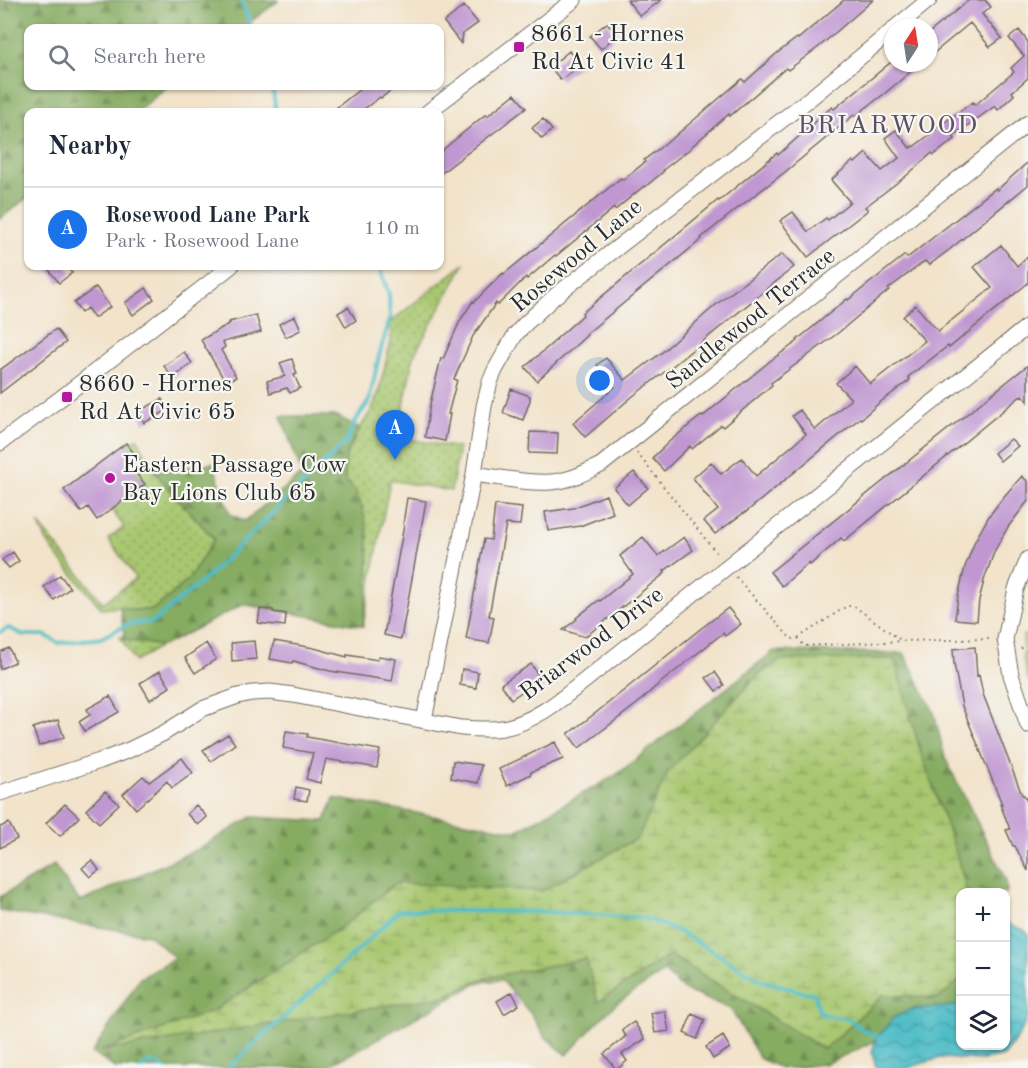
<!DOCTYPE html>
<meta charset="utf-8">
<style>
:root{--surface:#fff;--page:#f2f2f3;--text:#1f2937;--muted:#747a83;--line:#e0e1e3;--accent:#1a73e8}
body{margin:0;font-family:"Old Standard TT",serif;background:var(--page);color:var(--text)}
.controls{position:absolute;right:18px;bottom:18px;display:grid;overflow:hidden;border-radius:12px;box-shadow:0 2px 4px #0004}
.controls button{width:54px;height:54px;display:grid;place-items:center;padding:0;border:0;border-bottom:2px solid var(--line);background:var(--surface);color:var(--text);font:30px sans-serif}
.compass{position:absolute;left:884px;top:18px;width:54px;height:54px;border-radius:50%;background:var(--surface);box-shadow:0 2px 4px #0004;rotate:12deg}
.you{position:absolute;left:600px;top:381px;width:21px;height:21px;margin:-15px;border:4px solid #fff;border-radius:50%;background:#1a73e8;box-shadow:0 0 0 9px #1a73e833}
.badge{display:grid;place-items:center;width:39px;height:39px;border-radius:50%;background:var(--accent);color:#fff;font-size:20px;font-weight:700}
.pin{position:absolute;translate:-50% -50px;filter:drop-shadow(0 2px 3px #0008)}
.pin::after{content:'';position:absolute;top:32px;width:21px;height:18px;background:inherit;clip-path:polygon(0 0,100% 0,50% 100%)}
.list{margin:0;padding:0;list-style:none}
h2{display:flex;justify-content:space-between;align-items:center;height:78px;margin:0;padding:0 24px;font-size:26px}
h2 small{font-size:20px;font-weight:400;color:var(--muted)}
.list li{display:grid;grid-template-columns:39px 1fr auto;gap:18px;align-items:center;box-sizing:border-box;height:84px;padding:0 24px;border-top:2px solid var(--line)}
.list b{display:block;font-size:22px;white-space:nowrap}
.list p{margin:0;font-size:20px;white-space:nowrap;color:var(--muted)}
.list em{font-size:20px;font-style:normal;color:var(--muted)}
.icon{flex:none;width:33px;height:33px;fill:none;stroke:currentColor;stroke-width:2;stroke-linecap:round;stroke-linejoin:round}
.map{position:relative;flex:none;width:1028px;height:1068px;overflow:hidden}
.search{position:absolute;background:var(--surface);box-shadow:0 2px 4px #0004;left:24px;top:24px;width:420px;height:66px;display:flex;align-items:center;gap:15px;box-sizing:border-box;padding:0 21px;border-radius:12px;color:var(--muted);font-size:22px}
.panel{position:absolute;background:var(--surface);box-shadow:0 2px 4px #0004;left:24px;top:108px;width:420px;height:162px;border-radius:12px}
.map>svg:first-child{display:block}
.green{fill:url(#green-dots);stroke:#6a794d;stroke-width:1.5}
.forest{fill:url(#forest-firs);stroke:#586c46;stroke-width:1.5}
.wetland{fill:url(#wetland-marsh);stroke:#6a794d;stroke-width:1.5}
.water{fill:url(#water-waves);stroke:#3d7479;stroke-width:1.5}
.lines{fill:none;stroke-linecap:round;stroke-linejoin:round}
.stream{stroke:#4fbdc7;stroke-width:4}
.building{fill:#c097d1}
.minor-casing{stroke:#716b63;stroke-width:17}
.path{stroke:#716b63;stroke-width:2;stroke-dasharray:1.5 4.5;stroke-linecap:butt}
.minor{stroke:#fff;stroke-width:15}
.poi-dot{fill:#b5179e;stroke:#f6f6f2;stroke-width:2}
.labels{text-anchor:middle;stroke-width:4.5;stroke-linejoin:round;paint-order:stroke}
.poi-label{font-size:24px;fill:#2b2b2b;stroke:#f6f6f2;text-anchor:start}
.street-label{font-size:24px;fill:#2b2b2b;stroke:#f6f6f2}
.neighbourhood-label{font-size:26px;letter-spacing:1.5px;fill:#5f5165;stroke:#f6f6f2}
</style>
<div class="map">
<svg width="1028" height="1068" viewBox="0 0 1028 1068">
<defs>
<pattern id="green-dots" width="8" height="8" patternUnits="userSpaceOnUse" patternTransform="scale(1.5)"><rect width="8" height="8" fill="#a8c76f"/><path d="M2 2h.1M6 6h.1" fill="none" stroke="#89a25b" stroke-width="1.8" stroke-linecap="round"/></pattern>
<pattern id="forest-firs" width="22" height="20" patternUnits="userSpaceOnUse" patternTransform="scale(1.5)"><rect width="22" height="20" fill="#86ac62"/><path d="M5 1l3.5 6h-7zM16 11l3.5 6h-7z" fill="#6e8c51"/></pattern>
<pattern id="wetland-marsh" width="20" height="14" patternUnits="userSpaceOnUse" patternTransform="scale(1.5)"><rect width="20" height="14" fill="#a8c76f"/><path d="M1 5h8M5 5V1M11 12h8M15 12V8" fill="none" stroke="#89a25b"/></pattern>
<pattern id="water-waves" width="16" height="10" patternUnits="userSpaceOnUse" patternTransform="scale(1.5)"><rect width="16" height="10" fill="#4fbdc7"/><path d="M0 5q4-4 8 0t8 0" fill="none" stroke="#429aa2"/></pattern>
</defs>
<rect width="100%" height="100%" fill="#f6f6f2"/>
<filter id="ink" filterUnits="userSpaceOnUse"><feTurbulence type="fractalNoise" baseFrequency=".0167" numOctaves="2"/><feDisplacementMap in="SourceGraphic" scale="12" xChannelSelector="R" yChannelSelector="G"/><feConvolveMatrix kernelMatrix="1 2 1 2 8 2 1 2 1" color-interpolation-filters="sRGB"/></filter>
<filter id="wash" filterUnits="userSpaceOnUse"><feTurbulence type="fractalNoise" baseFrequency=".008" numOctaves="4" result="noise"/><feDisplacementMap in="SourceGraphic" scale="24" xChannelSelector="R" yChannelSelector="G"/><feGaussianBlur stdDeviation="1.35" result="paint"/><feColorMatrix in="noise" values="0 0 0 0 0 0 0 0 0 0 0 0 0 0 0 0 0 1.4 0 .05"/><feComposite in="paint" operator="in"/></filter>
<g filter="url(#wash)">
<rect width="100%" height="100%" fill="#f2e3ca"/>
<path class="green" d="M 465,263 L 413,357 L 398,437 L 459,448 L 451,491 L 390,480 L 363,626 L 231,602 L 135,662 L 120,637 L 151,630 L 360,428 L 371,411 L 378,394 L 391,341 L 390,322 Z
M 138,439 L 153,470 L 214,539 L 189,579 L 168,598 L 152,610 L 135,610 L 120,607 L 102,609 L 54,552 L 46,540 L 38,523 L 103,603 L 136,578 L 108,539 L 124,527 L 111,509 L 145,484 L 135,472 L 143,465 L 126,443 Z
M 1023,635 L 1028,635 L 1028,681 L 1023,658 Z"/>
<path class="forest" d="M 0,0 L 278,0 L 278,1 L 242,28 L 28,28 L 28,86 L 168,86 L 137,112 L 28,112 L 28,197 L 0,219 Z
M 281,416 L 337,416 L 360,428 L 346,455 L 345,480 C 349,485 355,489 357,495 C 376,536 367,583 363,626 L 244,604 L 163,646 L 125,640 L 120,607 L 135,610 L 152,610 L 168,598 L 189,579 L 214,539 L 153,470 L 164,470 L 213,463 L 230,514 L 245,521 L 302,474 Z
M 774,651 L 904,653 L 934,713 L 945,758 L 1006,880 L 1007,892 L 1006,895 L 1006,892 L 967,892 L 956,853 L 920,750 L 894,659 L 780,660 L 755,678 L 668,772 L 638,838 L 542,891 L 396,883 L 342,927 L 213,1011 L 105,1050 L 445,996 L 480,979 L 587,958 L 598,1002 L 670,955 L 824,1049 L 883,995 L 939,998 L 960,980 L 960,1002 L 954,1006 L 912,1009 L 893,1018 L 875,1041 L 828,1063 L 793,1068 L 781,1068 L 760,1059 L 731,1009 L 684,990 L 664,972 L 616,1004 L 593,1027 L 567,1055 L 545,1037 L 531,1014 L 502,980 L 480,982 L 325,1068 L 115,1068 L 92,1053 L 140,978 L 175,958 L 149,935 L 0,911 L 0,897 L 54,865 L 80,902 L 200,848 L 252,817 L 325,821 L 334,798 L 516,831 L 616,775 Z"/>
<path class="wetland" d="M 894,659 L 920,750 L 956,853 L 967,892 L 960,892 L 960,980 L 939,998 L 883,995 L 824,1049 L 670,955 L 598,1002 L 586,958 L 480,979 L 445,996 L 101,1051 L 213,1011 L 342,927 L 396,883 L 542,891 L 638,838 L 668,772 L 755,678 L 780,660 Z"/>
<path class="water" d="M 1006,923 L 1024,930 L 1028,934 L 1028,1018 L 1018,1037 L 1004,1056 L 983,1060 L 941,1058 L 907,1068 L 877,1068 L 875,1064 L 872,1053 L 875,1041 L 893,1018 L 912,1009 L 954,1006 L 960,1002 L 960,1046 L 1006,1046 Z"/>
<g class="lines">
<path class="stream" d="M 241,0 L 252,28
M 272,86 L 276,112
M 0,632 L 9,628 L 23,635 L 44,635 L 59,643 L 101,638 L 128,624 L 153,622 L 206,578 L 347,441 L 354,423 L 369,401 L 379,356 L 390,318 L 389,295 L 379,266
M 142,1068 L 149,1062 L 165,1068
M 228,1068 L 359,949 L 400,910 L 549,912 L 644,918 L 678,931 L 709,949 L 758,979 L 802,992 L 814,993 L 819,1011 L 825,1015 L 849,1019 L 860,1028 L 880,1038"/>
</g>
<g id="blocks">
<path class="building" d="M 627,0 L 661,0 L 640,16 Z
M 844,0 L 873,0 L 820,46 L 788,70 L 786,68 L 730,116 L 729,114 L 691,147 L 691,148 L 663,170 L 664,171 L 645,187 L 644,186 L 615,210 L 614,208 L 556,256 L 555,255 L 527,279 L 526,277 L 498,305 L 496,303 L 473,336 L 454,379 L 457,380 L 448,414 L 450,414 L 445,441 L 425,437 L 430,404 L 441,358 L 443,359 L 460,321 L 473,301 L 474,302 L 503,273 L 504,274 L 621,178 L 623,180 L 645,162 L 644,160 L 674,137 L 742,79 L 745,82 L 776,54 L 797,38 L 798,39 Z
M 969,0 L 985,0 L 991,7 L 982,14 L 1002,38 L 990,47 L 970,23 L 929,57 L 929,33 Z
M 464,6 L 478,23 L 463,34 L 461,44 L 444,22 Z
M 607,23 L 617,35 L 601,49 L 590,36 Z
M 1019,30 L 1028,42 L 1028,78 L 1012,92 L 1014,95 L 998,110 L 995,106 L 953,136 L 955,139 L 934,155 L 932,153 L 906,176 L 865,207 L 868,210 L 808,257 L 780,221 L 793,212 L 808,232 L 826,218 L 828,220 L 850,202 L 831,180 L 853,161 L 855,163 L 866,153 L 882,171 L 899,158 L 885,138 L 896,130 L 910,148 L 912,146 L 913,147 L 936,130 L 935,129 L 973,102 L 975,105 L 1014,72 L 1011,68 L 1024,56 L 1009,38 Z
M 569,51 L 580,65 L 561,80 L 550,67 Z
M 890,63 L 921,63 L 884,94 L 855,116 L 854,115 L 785,172 L 738,208 L 701,238 L 702,239 L 586,334 L 587,335 L 537,381 L 525,367 L 556,340 L 555,340 L 583,315 L 582,313 L 718,200 L 719,201 L 777,153 L 778,155 L 813,124 L 813,123 L 832,107 L 834,109 Z
M 364,86 L 397,86 L 381,98 L 380,97 L 360,112 L 331,112 Z
M 515,94 L 526,108 L 440,174 L 440,152 L 486,114 L 487,116 Z
M 543,119 L 552,130 L 542,139 L 532,128 Z
M 1028,162 L 1028,185 L 949,250 L 929,265 L 925,261 L 888,289 L 889,290 L 838,333 L 771,383 L 772,385 L 723,427 L 721,425 L 692,449 L 690,446 L 664,471 L 652,458 L 671,440 L 701,416 L 702,417 L 770,361 L 798,341 L 797,340 L 847,299 L 848,300 L 905,255 L 907,258 L 996,188 L 997,190 Z
M 1001,245 L 1017,266 L 1028,256 L 1028,283 L 949,348 L 948,346 L 908,377 L 910,380 L 879,403 L 861,419 L 860,418 L 745,513 L 745,512 L 715,534 L 704,521 L 718,510 L 693,478 L 711,462 L 721,474 L 742,458 L 756,476 L 806,434 L 792,416 L 800,410 L 815,430 L 851,399 L 836,383 L 855,366 L 870,384 L 925,341 L 903,317 L 915,305 L 938,331 L 992,288 L 974,267 Z
M 782,254 L 794,267 L 675,364 L 633,396 L 585,437 L 573,423 L 615,387 L 597,365 L 606,358 L 625,380 L 661,353 L 718,303 Z
M 46,266 L 66,266 L 72,273 L 59,283 Z
M 96,287 L 110,307 L 94,318 L 87,308 L 81,313 L 74,303 Z
M 146,288 L 154,299 L 133,315 L 125,303 Z
M 348,307 L 356,320 L 346,327 L 338,313 Z
M 256,315 L 261,332 L 223,342 L 225,347 L 221,350 L 236,377 L 226,383 L 201,340 L 230,323 L 229,322 Z
M 295,316 L 301,330 L 286,337 L 279,324 Z
M 56,329 L 66,342 L 0,393 L 0,370 Z
M 184,352 L 192,363 L 173,378 L 164,366 Z
M 292,359 L 297,374 L 294,375 L 300,388 L 290,393 L 287,388 L 270,393 L 267,381 L 285,376 L 280,363 Z
M 1028,365 L 1028,402 L 1022,395 L 844,541 L 841,538 L 810,565 L 809,563 L 782,586 L 770,572 Z
M 511,389 L 530,396 L 530,400 L 523,420 L 503,413 Z
M 162,399 L 168,410 L 144,423 L 139,411 Z
M 530,432 L 558,433 L 557,454 L 529,453 Z
M 1011,439 L 1018,446 L 1000,461 L 994,453 Z
M 126,443 L 143,465 L 135,472 L 145,484 L 97,520 L 88,507 L 81,512 L 64,490 Z
M 634,472 L 648,488 L 628,505 L 614,488 Z
M 1022,476 L 1028,482 L 1028,501 L 1008,527 L 995,550 L 985,577 L 979,600 L 977,621 L 955,619 L 958,596 L 965,567 L 975,541 L 989,516 L 1006,494 Z
M 606,495 L 613,513 L 580,526 L 548,531 L 545,512 L 573,508 Z
M 407,498 L 426,501 L 401,639 L 384,635 L 404,525 L 403,524 Z
M 495,505 L 522,508 L 520,525 L 506,524 L 489,616 L 494,617 L 489,643 L 466,639 L 484,539 L 491,540 Z
M 643,537 L 658,556 L 684,537 L 693,550 L 664,571 L 665,573 L 585,637 L 563,630 L 577,619 L 576,618 L 599,600 L 600,601 L 633,574 L 620,556 Z
M 13,552 L 19,561 L 9,568 L 2,560 Z
M 60,575 L 70,588 L 54,600 L 44,587 Z
M 728,608 L 741,624 L 725,636 L 723,633 L 654,688 L 637,704 L 579,748 L 568,734 L 597,712 L 699,630 Z
M 260,609 L 273,610 L 273,612 L 286,614 L 285,626 L 258,623 Z
M 254,641 L 256,659 L 232,661 L 231,643 Z
M 274,641 L 314,648 L 347,657 L 347,655 L 378,660 L 379,656 L 396,659 L 392,681 L 330,671 L 293,661 L 292,663 L 270,659 Z
M 206,643 L 216,659 L 195,673 L 185,658 Z
M 975,647 L 977,676 L 979,675 L 983,694 L 1022,795 L 1024,795 L 1028,804 L 1028,871 L 1015,846 L 1013,846 L 1006,830 L 1010,829 L 1000,804 L 1002,804 L 962,706 L 954,664 L 953,649 Z
M 9,648 L 15,662 L 0,669 L 0,652 Z
M 531,664 L 541,679 L 511,699 L 501,684 Z
M 462,669 L 478,672 L 476,688 L 460,685 Z
M 160,671 L 170,687 L 150,700 L 140,683 Z
M 715,672 L 724,685 L 716,691 L 706,678 Z
M 110,696 L 119,712 L 85,731 L 79,722 L 90,715 L 87,709 Z
M 58,720 L 64,737 L 39,746 L 33,728 Z
M 286,731 L 308,734 L 307,737 L 380,750 L 377,768 L 326,759 L 320,783 L 306,779 L 313,753 L 283,748 Z
M 228,734 L 235,744 L 211,761 L 203,750 Z
M 555,742 L 563,759 L 531,772 L 531,774 L 507,786 L 499,769 Z
M 182,758 L 193,773 L 172,788 L 167,781 L 136,809 L 123,794 L 143,776 L 149,782 Z
M 453,761 L 481,765 L 478,783 L 451,778 Z
M 296,787 L 309,790 L 307,801 L 294,799 Z
M 105,791 L 119,804 L 99,823 L 86,810 Z
M 65,804 L 79,817 L 60,836 L 46,823 Z
M 196,805 L 207,817 L 198,825 L 187,814 Z
M 9,823 L 17,839 L 0,848 L 0,827 Z
M 92,860 L 99,870 L 90,877 L 82,868 Z
M 512,992 L 519,1005 L 504,1014 L 497,1001 Z
M 665,1011 L 669,1031 L 655,1033 L 651,1013 Z
M 692,1014 L 705,1020 L 697,1039 L 684,1033 Z
M 634,1022 L 645,1039 L 622,1054 L 627,1061 L 619,1068 L 615,1068 L 604,1054 L 626,1036 L 622,1030 Z
M 723,1036 L 730,1048 L 713,1059 L 706,1047 Z"/>
</g>
</g>
<g filter="url(#ink)">
<use href="#blocks" fill-opacity="0" stroke="#716b63" stroke-width="1.5"/>
<g class="lines">
<g class="minor-casing">
<path id="minor" d="M 896,27 L 929,0
M 428,112 L 574,0
M 0,443 L 61,398 L 231,266
M 474,474 C 498,477 527,484 551,482 C 569,481 584,473 601,465 L 1028,123
M 1028,559 L 1016,589 L 1005,639 L 1011,675 L 1028,725
M 424,720 L 474,474 L 484,406 L 490,382 L 495,370 L 515,335 L 524,325 L 555,296 L 813,96 L 893,30
M 0,793 L 100,761 L 129,750 L 164,733 L 202,709 L 238,696 L 252,693 L 270,692 L 293,695 L 461,728 C 474,729 489,730 503,728 C 534,722 559,701 583,682 L 1028,326"/>
</g>
<path class="path" d="M 637,453 L 719,556
M 736,577 L 791,639 L 798,638 L 847,606 L 854,606 L 902,641 L 991,639
M 798,638 L 804,646 L 902,641
M 1021,648 L 1028,652"/>
<use href="#minor" class="minor"/>
</g>
</g>
<g class="poi-dot">
<rect x="513" y="41" width="12" height="12" rx="3"/>
<rect x="61" y="391" width="12" height="12" rx="3"/>
<circle cx="110" cy="478" r="6"/>
</g>
<g class="labels">
<g class="poi-label">
<text x="531" y="41">8661 - Hornes<tspan x="531" dy="28">Rd At Civic 41</tspan></text>
<text x="79" y="391">8660 - Hornes<tspan x="79" dy="28">Rd At Civic 65</tspan></text>
<text x="122" y="472">Eastern Passage Cow<tspan x="122" dy="28">Bay Lions Club 65</tspan></text>
</g>
<g class="street-label">
<text transform="translate(576 255) rotate(-40)" y="8">Rosewood Lane</text>
<text transform="translate(750 318) rotate(-39)" y="8">Sandlewood Terrace</text>
<text transform="translate(591 643) rotate(-37)" y="8">Briarwood Drive</text>
</g>
<g class="neighbourhood-label">
<text x="888" y="133">BRIARWOOD</text>
</g>
</g>
</svg>
<div class="controls">
<button>+</button>
<button>−</button>
<button><svg class="icon" aria-label="layers" viewBox="0 0 24 24"><path d="M12 4l9 5-9 5-9-5zM3 14l9 5 9-5"/></svg></button>
</div>
<svg class="compass" viewBox="-18 -18 36 36"><path d="M0-13l5 13h-10z" fill="#e53935"/><path d="M0 13l5-13h-10z" fill="#747a83"/></svg>
<div class="you"></div>
<div class="pin badge" style="left:395px;top:460px">A</div>
<div class="search"><svg class="icon" aria-label="search" viewBox="0 0 24 24"><circle cx="10" cy="10" r="6"/><path d="M15 15l6 6"/></svg>Search here</div>
<section class="panel">
<h2>Nearby<small></small></h2>
<ul class="list">
<li><span class="badge">A</span><div><b>Rosewood Lane Park</b><p>Park · Rosewood Lane</p></div><em>110 m</em></li>
</ul>
</section>
</div>
